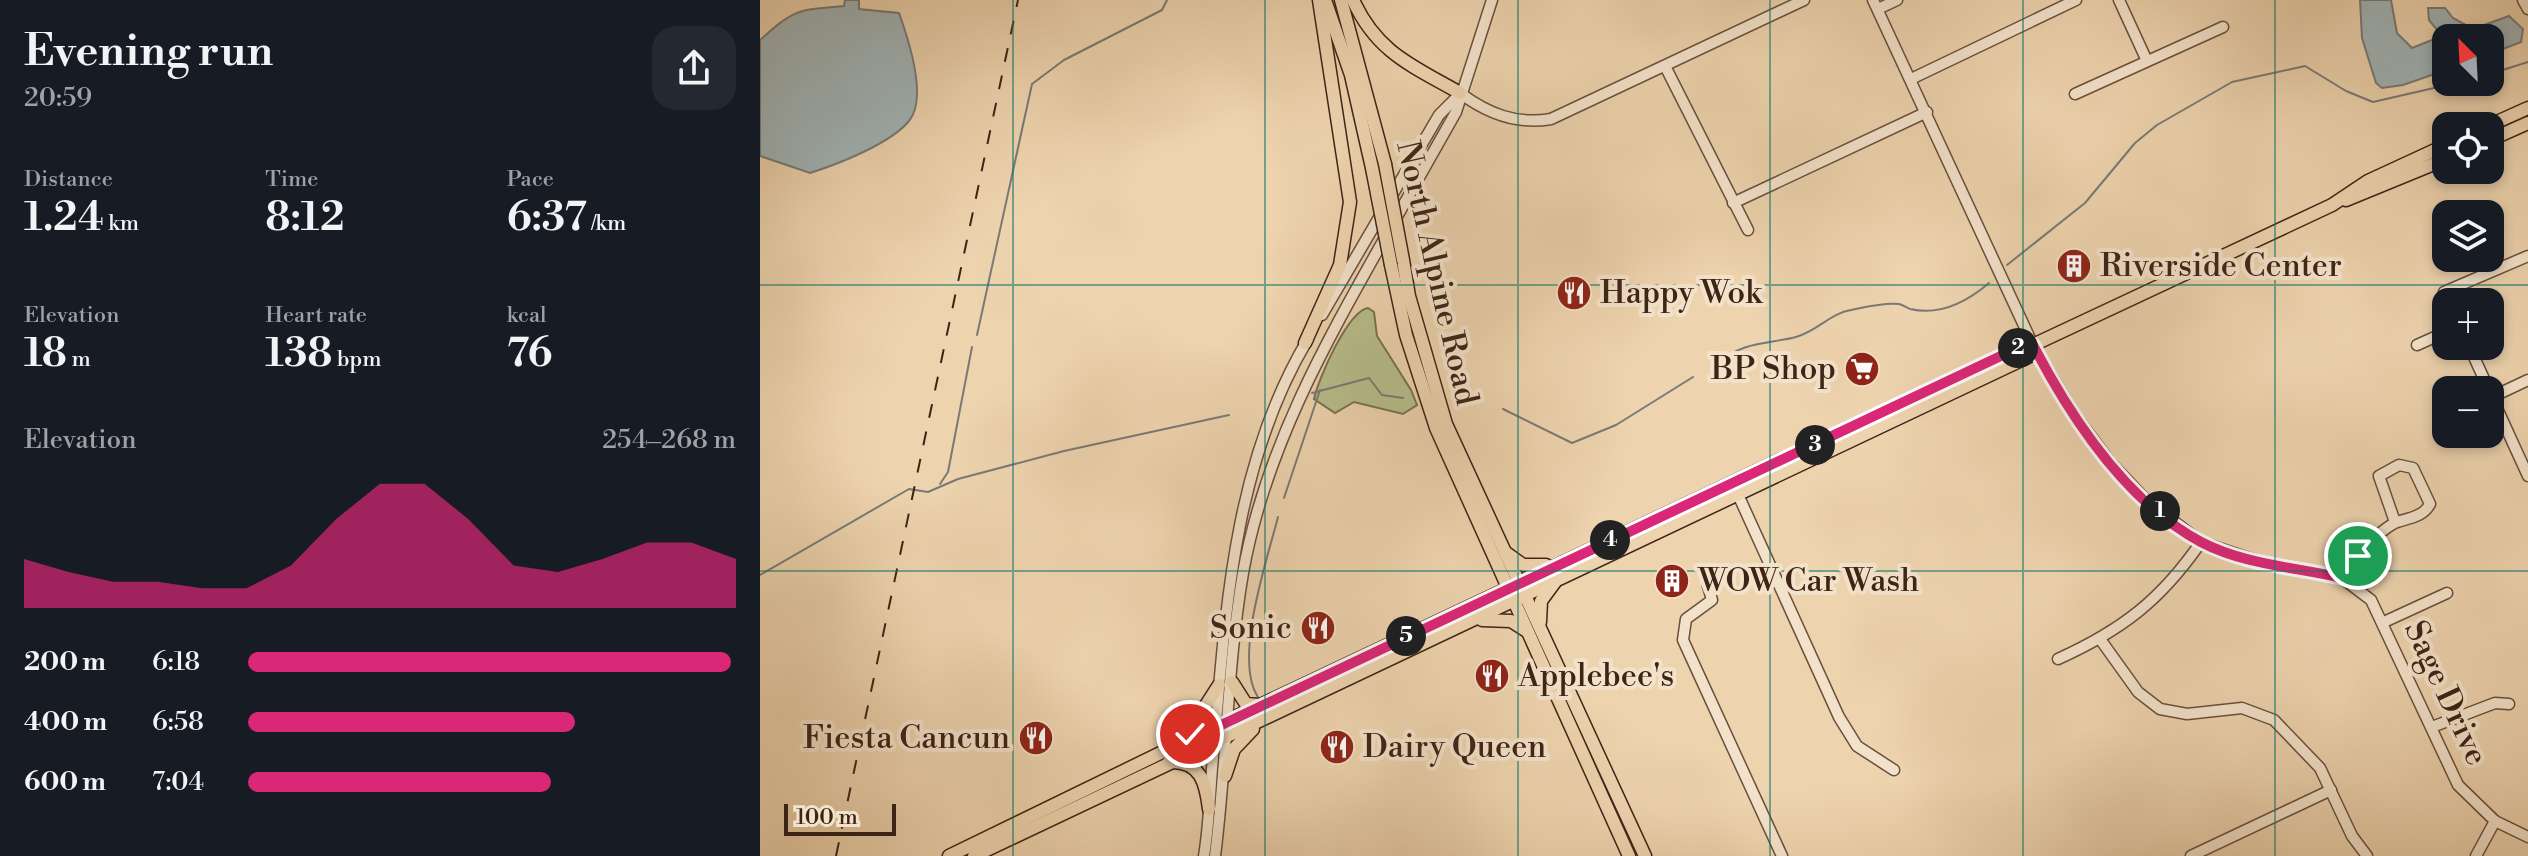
<!DOCTYPE html>
<html lang="en">
<head>
<meta charset="utf-8">
<style>
	:root { --surface:#171b24; --page:#242831; --text:#f1f3f6; --muted:#9ea1a6; --accent:#db2777 }
	body { margin:0; font-family:"Libre Bodoni",serif; background:var(--page); color:var(--text); height:100vh; display:flex; flex-direction:column; font-size:30px; white-space:nowrap }
	* { box-sizing:border-box; margin:0 }
	p { font-size:26px; color:var(--muted) }
	.icon { flex:none; width:44px; height:44px; fill:none; stroke:currentColor; stroke-width:2; stroke-linecap:round; stroke-linejoin:round }
	.map { position:relative; flex:1; overflow:hidden }
	.details { display:flex; flex-direction:column; background:var(--surface); width:760px }
	.details>* { flex:none }
	.needle { width:52px; rotate:336deg }
	.fabs { position:absolute; left:1672px; top:24px; display:grid; gap:16px }
	.fabs a { display:grid; place-items:center; width:72px; height:72px; border-radius:16px; background:var(--surface); box-shadow:0 4px 12px #0003; font-size:40px }
	.scale { position:absolute; left:24px; bottom:20px; width:112px; box-sizing:border-box; padding-left:8px; border:4px solid #3e2317; border-top:0; font-size:22px; line-height:28px; white-space:nowrap; color:#3e2317; -webkit-text-stroke:6px #f3e2ca; paint-order:stroke }
	.pin { position:absolute; display:grid; place-items:center; width:68px; height:68px; color:#fff; margin:-34px; border:4px solid #fff; border-radius:50%; box-shadow:0 2px 8px #0007 }
	.km { position:absolute; width:40px; height:40px; margin:-20px; border-radius:50%; background:#222; color:#fff; font-size:22px; line-height:40px; text-align:center }
	.round { display:grid; place-items:center; flex:none; width:84px; height:84px; border-radius:24px; background:var(--page) }
	.head { display:flex; align-items:center; justify-content:space-between; height:136px; padding:0 24px }
	h1 { font-size:44px; font-weight:600; line-height:60px }
	.figures { display:grid; grid-template-columns:repeat(3,1fr); gap:12px; height:136px; padding:8px 24px }
	.figures div { display:grid; align-content:center }
	.figures b { font-size:40px; font-weight:600 }
	.figures small { font-size:22px; font-weight:400 }
	.figures p { font-size:22px }
	.chart { height:224px; padding:16px 24px }
	.chart p { display:flex; justify-content:space-between }
	.chart svg { width:100%; height:144px; margin-top:8px; fill:var(--accent); opacity:.7 }
	ul { padding:0 24px; list-style:none; font-size:26px }
	li { display:grid; grid-template-columns:128px 96px 1fr; align-items:center; height:60px }
	li i { height:20px; border-radius:10px; background:var(--accent) }
	main { display:flex; flex:1; min-height:0 }
	.map>svg:first-child { display:block }
</style>
</head>
<body>
<main>
<section class="details">
<div class="head"><div><h1>Evening run</h1><p>20:59</p></div><a class="round"><svg class="icon" aria-label="share" viewBox="0 0 24 24"><path d="M12 15V3M7 8l5-5 5 5M5 13v7h14v-7"/></svg></a></div>
<div class="figures">
<div><p>Distance</p><b>1.24<small> km</small></b></div>
<div><p>Time</p><b>8:12</b></div>
<div><p>Pace</p><b>6:37<small> /km</small></b></div>
</div>
<div class="figures">
<div><p>Elevation</p><b>18<small> m</small></b></div>
<div><p>Heart rate</p><b>138<small> bpm</small></b></div>
<div><p>kcal</p><b>76</b></div>
</div>
<div class="chart"><p><span>Elevation</span>254–268 m</p>
<svg viewBox="0 0 160 44" preserveAspectRatio="none"><path d="M0 44V29L10 33L20 36L30 36L40 38L50 38L60 31L70 17L80 6L90 6L100 17L110 31L120 33L130 29L140 24L150 24L160 29V44z"/></svg>
</div>
<ul>
<li><b>200 m</b>6:18<i style="width:99%"></i></li>
<li><b>400 m</b>6:58<i style="width:67%"></i></li>
<li><b>600 m</b>7:04<i style="width:62%"></i></li>
</ul>
</section>
<div class="map">
<svg width="1768" height="856" viewBox="0 0 1768 856">
	<rect width="100%" height="100%" fill="#edd3ae"/>
	<filter id="stains"><feTurbulence type="fractalNoise" baseFrequency=".0025" numOctaves="4"/><feColorMatrix values="0 0 0 0 .2 0 0 0 0 .09 0 0 0 0 .02 0 0 0 .5 -.17"/></filter>
	<radialGradient id="worn" r=".72"><stop offset=".6" stop-color="#630" stop-opacity="0"/><stop offset="1" stop-color="#630" stop-opacity=".3"/></radialGradient>
	<path fill="#b7bd8b" stroke="#7a7051" stroke-width="2" d="M608,308l6,4 3,24 34,54 6,15 -14,9 -49,-12 -19,11 -21,-14c4,-20 34,-88 54,-91z"/>
	<g fill="#a0b4b7" stroke="#797a77" stroke-width="2">
		<path d="M85,0h14v9l40,4c9,25 29,85 10,108 -19,23 -71,43 -99,52l-50,-17v-116c35,-31 36,-30 84,-34z"/>
		<polygon points="1600,0 1631,0 1637,33 1652,48 1677,38 1678,31 1669,20 1668,8 1685,8 1693,18 1713,29 1749,16 1763,29 1761,42 1730,54 1730,38 1686,38 1686,70 1643,85 1622,88 1616,83 1602,38"/>
	</g>
	<g fill="none" stroke-linecap="round" stroke-linejoin="round">
		<g stroke="#797a77" stroke-width="2">
			<polyline points="1730,74 1768,62"/>
			<polyline points="1247,265 1325,203 1375,143 1397,125 1472,82 1545,66 1586,91 1613,102 1700,82"/>
			<polyline points="217,335 272,84 304,60 402,10 407,0"/>
			<path d="M963,363c12,-21 52,-20 73,-26 20,-5 35,-24 55,-27 15,-3 33,-8 48,-6 4,1 8,4 11,5 30,7 58,-8 79,-26"/>
			<polyline points="552,393 609,378 622,395 643,398"/>
			<polyline points="743,409 812,443 856,425 933,377"/>
			<polyline points="180,484 188,472 212,347"/>
			<polyline points="524,498 560,390"/>
			<polyline points="0,575 149,489 168,492 198,479 304,451 469,415"/>
			<path d="M498,697c-25,-38 9,-137 20,-180"/>
		</g>
		<g stroke="#6a4f3d" stroke-width="13">
			<g id="minor">
				<polyline points="1113,0 1273,345 1315,415 1350,462 1387,501 1441,542 1512,566 1582,578 1611,600 1698,785 1735,821 1768,837"/>
				<polyline points="1359,0 1387,61"/>
				<polyline points="1763,0 1768,9"/>
				<polyline points="1118,9 1137,0"/>
				<polyline points="905,66 988,230"/>
				<polyline points="1151,79 1316,0"/>
				<path d="M700,93c28,21 57,32 91,26l253,-119"/>
				<polyline points="1315,94 1463,27"/>
				<polyline points="973,203 1167,112"/>
				<polyline points="635,220 696,112 732,0"/>
				<polyline points="1689,302 1684,292 1768,256"/>
				<polyline points="562,315 679,115 699,95"/>
				<polyline points="1657,345 1686,332"/>
				<polyline points="1709,346 1729,390"/>
				<polyline points="1730,393 1768,476"/>
				<polyline points="1732,397 1768,380"/>
				<polyline points="975,488 1079,717 1097,746 1134,770"/>
				<path d="M1582,578c7,-15 38,-49 55,-56 12,-4 26,-5 33,-18l-17,-36 -14,-3 -20,11 16,46"/>
				<polyline points="948,586 952,600 926,619 923,640 1022,856"/>
				<polyline points="1624,622 1687,593"/>
				<polyline points="1340,639 1378,692 1400,709 1427,714 1482,708 1514,720 1560,768 1592,836 1607,856"/>
				<path d="M1298,659c64,-29 103,-59 143,-117"/>
				<polyline points="1672,727 1735,703 1749,704"/>
				<path d="M444,856c6,-36 6,-73 10,-110 12,-139 20,-283 94,-407"/>
				<path d="M455,856c12,-94 12,-190 28,-283 22,-124 83,-231 144,-339"/>
				<polyline points="1431,856 1571,790"/>
				<polyline points="1716,856 1735,821"/>
			</g>
		</g>
		<g stroke="#3e2317" stroke-width="15">
			<g id="major">
				<polyline points="565,0 591,75 612,168"/>
				<polyline points="581,0 625,164"/>
				<path d="M593,0c24,53 60,66 107,93"/>
				<polyline points="1728,126 1768,108"/>
				<polyline points="1730,140 1768,123"/>
				<polyline points="1586,200 1686,159"/>
				<polyline points="643,260 649,296 686,424 885,856"/>
				<polyline points="631,265 646,335 676,428 869,856"/>
				<polyline points="545,343 580,265 590,202 559,0"/>
				<polyline points="745,552 763,565 786,565"/>
				<polyline points="722,620 751,621 765,630"/>
				<polyline points="780,622 781,601 795,582"/>
				<polyline points="472,682 486,704 500,705"/>
				<polyline points="424,739 459,685"/>
				<path d="M409,762c32,-2 37,22 40,47"/>
				<polyline points="465,776 474,749 493,729"/>
				<polyline points="189,856 456,726 1264,345 1273,345 1572,205 1608,181 1686,145"/>
				<polyline points="214,856 1270,356 1273,345"/>
			</g>
		</g>
		<use href="#minor" stroke="#f3e2ca" stroke-width="10"/>
		<use href="#major" stroke="#edd3ae" stroke-width="12"/>
		<polyline stroke="#3e2317" stroke-width="2" stroke-dasharray="14 14" stroke-linecap="butt" points="76,856 258,0"/>
		<g stroke="#3e2317" stroke-width="15" stroke-linecap="butt">
			<g id="major-bridge">
				<polyline points="625,164 643,260"/>
				<polyline points="612,168 631,265"/>
			</g>
		</g>
		<use href="#major-bridge" stroke="#edd3ae" stroke-width="12"/>
	</g>
	<g fill="none" stroke-linecap="round" stroke-linejoin="round">
		<g stroke="#fff" stroke-width="16">
			<path id="route" d="M430,734l-13,12 847,-401h9c38,73 93,157 168,197 44,23 94,25 141,36l16,-22"/>
		</g>
		<use href="#route" stroke="#db2777" stroke-width="10"/>
	</g>
	<path fill="none" stroke="#0f766e" stroke-width="2" stroke-opacity="0.55" d="M253,0v856M505,0v856M758,0v856M1010,0v856M1263,0v856M1515,0v856M0,285h1768M0,571h1768"/>
	<defs>
		<g id="building-disc" transform="scale(1.8)"><circle r="9.5" fill="#8f2418" stroke="#f3e2ca"/><path d="M-4-6H4V6H1V3H-1V6H-4ZM-2.5-4.3h1.7v1.8h-1.7ZM.8-4.3h1.7v1.8H.8ZM-2.5-1h1.7V.8h-1.7ZM.8-1h1.7V.8H.8Z" fill="#fff"/></g>
		<g id="restaurant-disc" transform="scale(1.8)"><circle r="9.5" fill="#8f2418" stroke="#f3e2ca"/><path d="M-5-6h1v4h1v-4h1v4h1v-4h1v5L-1.5 .5V6h-2V.5L-5-1ZM5-6V6H3V1.5H1.5Q1.5-4 5-6Z" fill="#fff"/></g>
		<g id="supermarket-disc" transform="scale(1.8)"><circle r="9.5" fill="#8f2418" stroke="#f3e2ca"/><path d="M-6-5.5h2.5l.6 2H6L4.5 2H-2.5L-4.4-4H-6ZM-1.5 3.2a1.3 1.3 0 1 0 .1 0ZM3 3.2a1.3 1.3 0 1 0 .1 0Z" fill="#fff"/></g>
	</defs>
	<g fill-rule="evenodd">
		<use href="#building-disc" x="1314" y="266"/>
		<use href="#restaurant-disc" x="814" y="293"/>
		<use href="#supermarket-disc" x="1102" y="369"/>
		<use href="#building-disc" x="912" y="581"/>
		<use href="#restaurant-disc" x="558" y="628"/>
		<use href="#restaurant-disc" x="732" y="676"/>
		<use href="#restaurant-disc" x="276" y="738"/>
		<use href="#restaurant-disc" x="577" y="747"/>
	</g>
	<g text-anchor="middle" dominant-baseline="central" stroke-width="8" stroke-linejoin="round" paint-order="stroke">
		<g font-size="32" fill="#3e2317" stroke="#f3e2ca" text-anchor="start">
			<text x="1340" y="266">Riverside Center</text>
			<text x="840" y="293">Happy Wok</text>
			<text x="1076" y="369" text-anchor="end">BP Shop</text>
			<text x="938" y="581">WOW Car Wash</text>
			<text x="532" y="628" text-anchor="end">Sonic</text>
			<text x="758" y="676">Applebee's</text>
			<text x="250" y="738" text-anchor="end">Fiesta Cancun</text>
			<text x="603" y="747">Dairy Queen</text>
		</g>
		<g font-size="32" fill="#3e2317" stroke="#f3e2ca">
			<text transform="translate(677 273) rotate(77)">North Alpine Road</text>
			<text transform="translate(1686 693) rotate(65)">Sage Drive</text>
		</g>
	</g>
	<rect width="100%" height="100%" filter="url(#stains)"/>
	<rect width="100%" height="100%" fill="url(#worn)"/>
</svg>
<div class="fabs">
<a><svg class="needle" viewBox="-14 -14 28 28"><path d="M0-13l5 13h-10z" fill="#e53935"/><path d="M0 13l5-13h-10z" fill="#9ea1a6"/></svg></a>
<a><svg class="icon" aria-label="locate" viewBox="0 0 24 24"><circle cx="12" cy="12" r="6"/><path d="M12 2v4M12 18v4M2 12h4M18 12h4"/></svg></a>
<a><svg class="icon" aria-label="layers" viewBox="0 0 24 24"><path d="M12 4l9 5-9 5-9-5zM3 14l9 5 9-5"/></svg></a>
<a>+</a>
<a>−</a>
</div>
<div class="scale">100 m</div>
<div class="pin" style="left:1598px;top:556px;background:#1e9e55"><svg class="icon" aria-label="arrive" viewBox="0 0 24 24"><path d="M6 21V4h12l-3 4 3 4H6"/></svg></div>
<div class="pin" style="left:430px;top:734px;background:#d93025"><svg class="icon" aria-label="check" viewBox="0 0 24 24"><path d="M5 12l5 5 9-10"/></svg></div>
<b class="km" style="left:1400px;top:511px">1</b>
<b class="km" style="left:1258px;top:348px">2</b>
<b class="km" style="left:1055px;top:445px">3</b>
<b class="km" style="left:850px;top:540px">4</b>
<b class="km" style="left:646px;top:636px">5</b>
</div>
</main>
</body>
</html>
